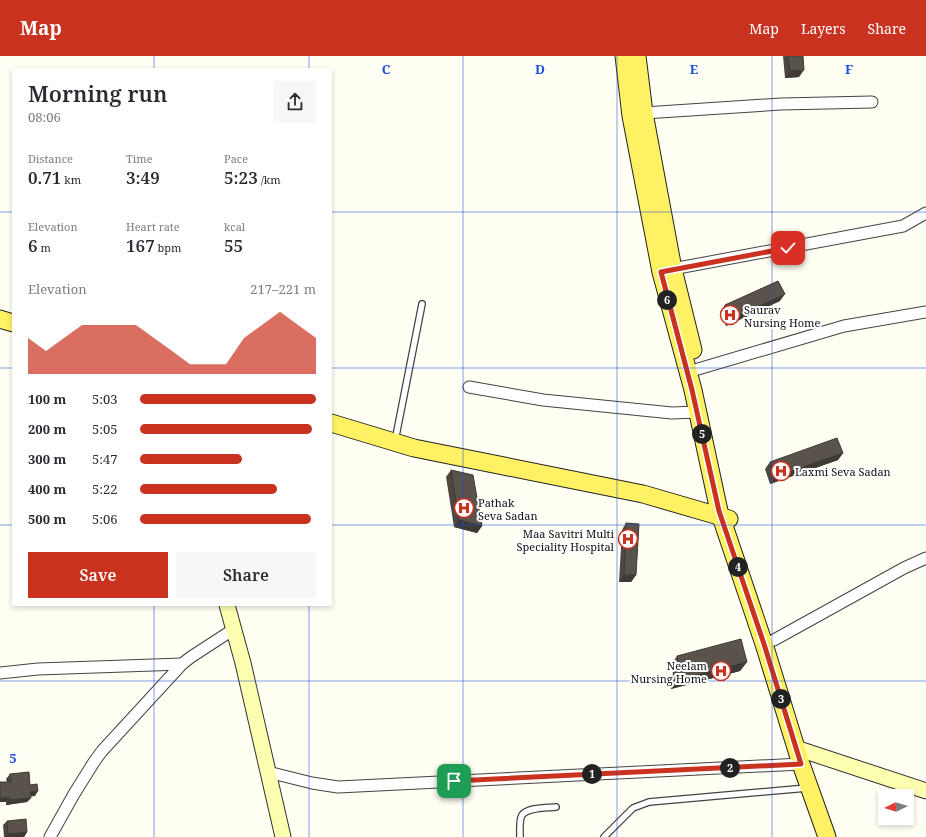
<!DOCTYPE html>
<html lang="en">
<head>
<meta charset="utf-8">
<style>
	:root { --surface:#fff; --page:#f7f7f7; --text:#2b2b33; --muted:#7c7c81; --accent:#c9321f }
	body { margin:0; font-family:"Noto Serif",serif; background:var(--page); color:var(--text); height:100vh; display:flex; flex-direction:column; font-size:15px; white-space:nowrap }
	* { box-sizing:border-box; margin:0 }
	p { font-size:13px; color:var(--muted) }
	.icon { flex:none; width:22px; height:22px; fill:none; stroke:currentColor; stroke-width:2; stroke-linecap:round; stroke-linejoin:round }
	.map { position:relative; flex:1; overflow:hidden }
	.side { position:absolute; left:12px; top:12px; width:320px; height:538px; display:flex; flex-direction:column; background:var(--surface); border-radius:0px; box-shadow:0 2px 6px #0003 }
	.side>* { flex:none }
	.needle { width:26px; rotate:265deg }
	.buttons { position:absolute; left:878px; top:733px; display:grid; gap:8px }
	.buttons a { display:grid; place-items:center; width:36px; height:36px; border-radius:0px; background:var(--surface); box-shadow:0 2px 6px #0003; font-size:20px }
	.pin { position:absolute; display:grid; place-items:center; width:34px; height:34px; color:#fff; margin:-17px; border-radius:8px; box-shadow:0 2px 6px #0006 }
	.km { position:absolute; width:20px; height:20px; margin:-10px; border-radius:50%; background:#222; color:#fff; font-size:11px; line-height:20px; text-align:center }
	.round { display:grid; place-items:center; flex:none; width:42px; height:42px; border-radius:0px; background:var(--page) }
	.summary { display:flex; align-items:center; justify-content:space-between; height:68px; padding:0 16px }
	h1 { font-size:22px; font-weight:600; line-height:30px }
	.figures { display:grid; grid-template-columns:repeat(3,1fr); gap:6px; height:68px; padding:4px 16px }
	.figures div { display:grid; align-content:center }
	.figures b { font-size:17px; font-weight:600 }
	.figures small { font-size:11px; font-weight:400 }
	.figures p { font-size:11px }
	.chart { height:112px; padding:8px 16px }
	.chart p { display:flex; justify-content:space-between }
	.chart svg { width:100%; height:72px; margin-top:4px; fill:var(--accent); opacity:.7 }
	.action { display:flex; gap:8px; margin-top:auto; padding:8px 16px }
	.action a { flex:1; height:46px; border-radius:0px; background:var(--accent); color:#fff; font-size:16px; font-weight:600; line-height:46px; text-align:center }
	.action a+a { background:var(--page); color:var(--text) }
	ul { padding:0 16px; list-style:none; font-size:13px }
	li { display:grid; grid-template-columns:64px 48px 1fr; align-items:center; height:30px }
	li i { height:10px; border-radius:5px; background:var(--accent) }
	header { display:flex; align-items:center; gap:24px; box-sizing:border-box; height:56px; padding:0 20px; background:var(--accent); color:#fff }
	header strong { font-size:19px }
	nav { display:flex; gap:22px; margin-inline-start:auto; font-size:14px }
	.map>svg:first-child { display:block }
</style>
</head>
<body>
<header>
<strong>Map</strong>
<nav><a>Map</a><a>Layers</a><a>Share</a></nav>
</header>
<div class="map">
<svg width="926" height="781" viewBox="0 0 926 781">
	<rect width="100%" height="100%" fill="#fffff4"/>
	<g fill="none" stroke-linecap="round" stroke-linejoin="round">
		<g stroke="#434343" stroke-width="8">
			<g id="lane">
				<polyline points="395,385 422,248"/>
				<path d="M520,781c0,-6 -1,-17 2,-22 6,-8 25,-7 34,-8"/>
				<polyline points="604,781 633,752 649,746 807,732"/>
			</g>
		</g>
		<g stroke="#434343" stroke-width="13">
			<g id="street">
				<polyline points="644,57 781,48 872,46"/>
				<polyline points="667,214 903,170 926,157"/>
				<polyline points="698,313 844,270 926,256"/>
				<polyline points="469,331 543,344 672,357 697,356"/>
				<polyline points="774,584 904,512 926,502"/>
				<polyline points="0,617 38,613 182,608"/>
				<polyline points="268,716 312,727 338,731 801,708"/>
				<polyline points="50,781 74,738 94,706 102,695 182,608 191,601 234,573"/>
			</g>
		</g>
		<g stroke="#323232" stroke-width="17">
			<g id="secondary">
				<polyline points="227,549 243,607 283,781"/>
				<polyline points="796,692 926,735"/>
			</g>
		</g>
		<g stroke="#212121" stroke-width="19">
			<g id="primary">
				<polyline points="624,0 631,60 661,216 693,334 719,455 764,588 801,708 827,781"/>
				<polyline points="637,0 644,57 673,213 693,294"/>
				<polyline points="0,263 13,267"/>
				<polyline points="331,367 414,392 643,438 729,463"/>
			</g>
		</g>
		<use href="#lane" stroke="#fff" stroke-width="5.5"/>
		<use href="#street" stroke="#fff" stroke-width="11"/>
		<use href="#secondary" stroke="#fbffaf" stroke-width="15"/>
		<use href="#primary" stroke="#fff164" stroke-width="17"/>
	</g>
	<g fill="#4d4741">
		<polygon points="783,0 803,0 799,21 785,22"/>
		<polygon points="780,245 726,270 720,256 725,249"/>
		<polygon points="843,397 838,404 770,428 765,413 770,406"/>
		<polygon points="451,414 482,470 477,477 454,471 446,421"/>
		<polygon points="626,467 636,519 631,526 619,526 622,474"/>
		<polygon points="677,600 747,606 740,615 671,633 669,624 673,618 671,609"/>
		<polygon points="10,718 30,729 35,740 30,740 31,742 27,746 6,749 6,746 0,746 0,726 7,726 6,723"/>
		<polygon points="7,765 27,776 24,781 4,781 3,769"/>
	</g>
	<g fill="#3f3a35">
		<polygon points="804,14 799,21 785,22 790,15"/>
		<polygon points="785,238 780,245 726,270 731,263"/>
		<polygon points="843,397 838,404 770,428 775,421"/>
		<polygon points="459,464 482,470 477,477 454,471"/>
		<polygon points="624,519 636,519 631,526 619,526"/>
		<polygon points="747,606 740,615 671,633 677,624"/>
		<polygon points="38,735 35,740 27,741 30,736"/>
		<polygon points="0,742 9,742 6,746 0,746"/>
		<polygon points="31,742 27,746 6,749 9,744"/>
		<polygon points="27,776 24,781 5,781 8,778"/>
	</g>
	<g fill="#5a534c" stroke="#3f3a35">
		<polygon points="788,0 803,0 804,14 790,15"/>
		<polygon points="778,225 785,238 731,263 725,249"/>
		<polygon points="837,382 843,397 775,421 770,406"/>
		<polygon points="451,414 473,419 482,470 459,464"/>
		<polygon points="626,467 639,468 636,519 624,519"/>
		<polygon points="741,583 747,606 677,624 675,615 681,613 677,600"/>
		<polygon points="29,716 30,729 37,728 38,735 30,736 31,742 9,744 9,742 0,742 0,726 11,726 10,718"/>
		<polygon points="26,763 27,776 8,778 7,765"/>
	</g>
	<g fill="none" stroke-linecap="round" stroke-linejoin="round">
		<g stroke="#fff" stroke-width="8">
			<polyline id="route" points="454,725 801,708 764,588 719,455 692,334 661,216 788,192"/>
		</g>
		<use href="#route" stroke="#c9321f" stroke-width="5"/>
	</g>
	<path fill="none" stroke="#1d4ed8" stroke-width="1" stroke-opacity="0.55" d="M154,0v13M309,0v13M463,0v781M617,0v781M772,0v781M0,156h13M331,156h595M0,312h13M331,312h595M0,469h13M331,469h595M154,549v232M309,549v232M0,625h926"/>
	<defs>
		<g id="hospital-ring" transform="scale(1)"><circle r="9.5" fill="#fff" stroke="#c9321f" stroke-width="1.5"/><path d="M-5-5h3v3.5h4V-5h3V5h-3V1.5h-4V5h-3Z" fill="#c9321f"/></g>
	</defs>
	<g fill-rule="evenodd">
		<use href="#hospital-ring" x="730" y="259"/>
		<use href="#hospital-ring" x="781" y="415"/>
		<use href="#hospital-ring" x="464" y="452"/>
		<use href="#hospital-ring" x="628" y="483"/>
		<use href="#hospital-ring" x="721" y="615"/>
	</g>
	<g text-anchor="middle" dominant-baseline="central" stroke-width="4" stroke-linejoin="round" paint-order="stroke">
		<g font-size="11" fill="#101010" stroke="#fff" text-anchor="start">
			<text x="744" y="253">Saurav<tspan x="744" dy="13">Nursing Home</tspan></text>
			<text x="795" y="415">Laxmi Seva Sadan</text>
			<text x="478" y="446">Pathak<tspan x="478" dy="13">Seva Sadan</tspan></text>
			<text x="614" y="477" text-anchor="end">Maa Savitri Multi<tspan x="614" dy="13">Speciality Hospital</tspan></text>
			<text x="707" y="609" text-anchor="end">Neelam<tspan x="707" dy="13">Nursing Home</tspan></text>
		</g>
	</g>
	<g font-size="13" text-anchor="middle" font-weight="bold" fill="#1d4ed8" stroke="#fff" stroke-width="4" stroke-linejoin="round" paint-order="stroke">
		<text x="386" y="18">C</text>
		<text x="540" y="18">D</text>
		<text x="694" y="18">E</text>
		<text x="849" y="18">F</text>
		<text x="13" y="707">5</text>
	</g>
</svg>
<div class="buttons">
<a><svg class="needle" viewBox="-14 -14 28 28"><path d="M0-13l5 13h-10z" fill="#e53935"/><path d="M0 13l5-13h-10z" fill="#7c7c81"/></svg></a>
</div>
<div class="pin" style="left:454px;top:725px;background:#1e9e55"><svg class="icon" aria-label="arrive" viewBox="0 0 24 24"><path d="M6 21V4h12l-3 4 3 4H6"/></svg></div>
<div class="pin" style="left:788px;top:192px;background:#d93025"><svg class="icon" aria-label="check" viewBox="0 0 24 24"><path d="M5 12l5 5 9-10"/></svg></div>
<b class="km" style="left:592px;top:718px">1</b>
<b class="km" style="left:730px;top:712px">2</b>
<b class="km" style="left:781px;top:643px">3</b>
<b class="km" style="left:738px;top:511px">4</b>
<b class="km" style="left:702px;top:378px">5</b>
<b class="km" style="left:667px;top:244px">6</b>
<section class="side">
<div class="summary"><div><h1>Morning run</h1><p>08:06</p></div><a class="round"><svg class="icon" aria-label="share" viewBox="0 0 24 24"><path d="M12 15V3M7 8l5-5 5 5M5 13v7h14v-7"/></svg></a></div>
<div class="figures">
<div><p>Distance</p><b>0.71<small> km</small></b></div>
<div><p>Time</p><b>3:49</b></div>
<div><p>Pace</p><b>5:23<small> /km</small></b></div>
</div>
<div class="figures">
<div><p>Elevation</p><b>6<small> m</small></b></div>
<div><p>Heart rate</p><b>167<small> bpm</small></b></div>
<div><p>kcal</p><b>55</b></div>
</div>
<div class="chart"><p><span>Elevation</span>217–221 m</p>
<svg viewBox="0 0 160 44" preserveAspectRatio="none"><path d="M0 44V22L10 30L20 22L30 14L40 14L50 14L60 14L70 22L80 30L90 38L100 38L110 38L120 22L130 14L140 6L150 14L160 22V44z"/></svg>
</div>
<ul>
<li><b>100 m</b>5:03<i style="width:100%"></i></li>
<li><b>200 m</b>5:05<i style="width:98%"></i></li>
<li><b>300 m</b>5:47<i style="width:58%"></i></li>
<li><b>400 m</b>5:22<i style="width:78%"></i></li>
<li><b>500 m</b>5:06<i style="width:97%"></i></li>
</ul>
<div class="action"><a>Save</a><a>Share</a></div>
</section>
</div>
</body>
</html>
